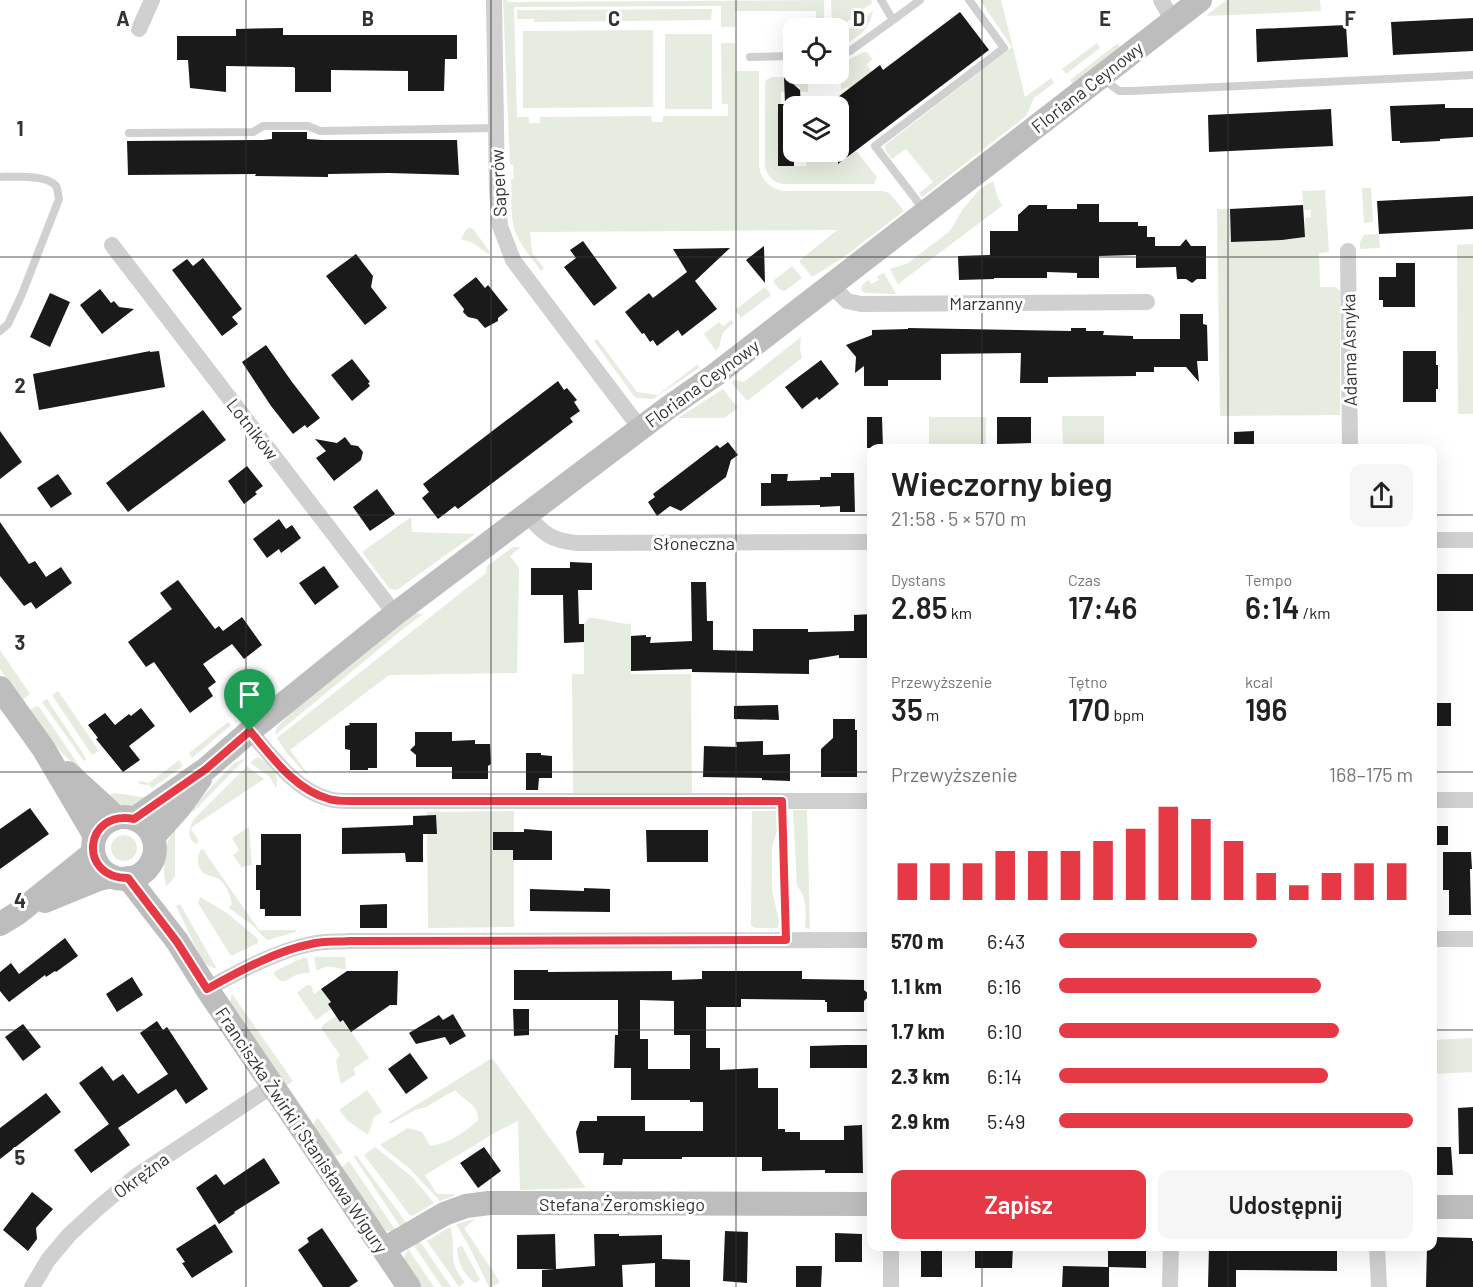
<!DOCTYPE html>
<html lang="pl">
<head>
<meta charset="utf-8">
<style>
	:root { --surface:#fff; --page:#f6f6f6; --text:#222; --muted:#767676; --accent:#e63946 }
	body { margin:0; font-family:Barlow,sans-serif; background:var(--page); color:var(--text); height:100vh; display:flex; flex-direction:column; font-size:22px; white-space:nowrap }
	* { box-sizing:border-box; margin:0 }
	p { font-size:20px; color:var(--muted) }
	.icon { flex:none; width:33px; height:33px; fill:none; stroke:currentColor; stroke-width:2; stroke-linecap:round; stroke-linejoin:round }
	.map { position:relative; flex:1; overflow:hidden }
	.sheet { position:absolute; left:867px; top:444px; width:570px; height:807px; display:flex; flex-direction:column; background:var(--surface); border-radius:12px; box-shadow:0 6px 24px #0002 }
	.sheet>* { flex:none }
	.buttons { position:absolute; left:783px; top:18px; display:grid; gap:12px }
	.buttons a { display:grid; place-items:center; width:66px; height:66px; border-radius:12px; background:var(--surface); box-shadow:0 6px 24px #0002; font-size:30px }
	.pin { position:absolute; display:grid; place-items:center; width:51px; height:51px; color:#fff; margin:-62px -26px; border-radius:50% 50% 50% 0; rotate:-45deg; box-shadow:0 0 6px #0007 }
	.pin .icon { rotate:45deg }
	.round { display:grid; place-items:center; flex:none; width:63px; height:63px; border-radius:12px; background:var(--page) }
	.summary { display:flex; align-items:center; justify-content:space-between; height:102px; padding:0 24px }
	h1 { font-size:33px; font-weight:600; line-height:45px }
	.metrics { display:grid; grid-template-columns:repeat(3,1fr); gap:9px; height:102px; padding:6px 24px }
	.metrics div { display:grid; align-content:center }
	.metrics b { font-size:30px; font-weight:600 }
	.metrics small { font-size:16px; font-weight:400 }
	.metrics p { font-size:16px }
	.chart { height:168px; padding:12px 24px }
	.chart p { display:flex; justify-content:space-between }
	.chart svg { width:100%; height:108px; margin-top:6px; stroke:var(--accent); stroke-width:6 }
	.action { display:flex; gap:12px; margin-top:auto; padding:12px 24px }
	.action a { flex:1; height:69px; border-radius:12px; background:var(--accent); color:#fff; font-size:24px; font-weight:600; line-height:69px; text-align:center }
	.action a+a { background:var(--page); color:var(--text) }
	ul { padding:0 24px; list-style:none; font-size:20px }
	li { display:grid; grid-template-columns:96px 72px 1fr; align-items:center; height:45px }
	li i { height:15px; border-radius:8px; background:var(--accent) }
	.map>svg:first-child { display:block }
</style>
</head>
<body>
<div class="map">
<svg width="1473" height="1287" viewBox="0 0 1473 1287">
	<rect width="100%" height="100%" fill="#fff"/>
	<g fill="#e6ecdf">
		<path d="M503,0h4l1,2 316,-2v28h-8v-17h-81v16h-14v-21l-207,1 3,110h12v6h11v-6l111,-1 1,6h11v-6h65v-12h-6l-1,-61h14v28h24v94c1,14 10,22 23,26h101l6,2 15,18 -63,48 -29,18 -13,-16 38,-31 -307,2 2,21 12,15 -3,3c-9,-13 -21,-25 -26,-40 -5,-16 -3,-35 -4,-52h3l-1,-14 -3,-1z"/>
		<polygon points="831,0 871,0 872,3 838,28 832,28"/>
		<polygon points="980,0 1001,0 1025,97 1051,78 1054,83 1034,98 1026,116 922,197 919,193 933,182 906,149 892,159 886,151 885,145 1012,47"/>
		<polygon points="1226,0 1320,0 1321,11 1206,16"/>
		<polygon points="712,9 711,20 534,22 534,19 517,19 517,10"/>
		<path d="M873,11c-4,21 -16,25 -32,37h-2v-11z"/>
		<polygon points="653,30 653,107 523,108 523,31"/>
		<rect x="665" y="34" width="47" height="75"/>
		<polygon points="1097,43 1100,48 1066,74 1062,69"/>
		<polygon points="1118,43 1121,50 1073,84 1070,80"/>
		<polygon points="864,52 868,53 872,59 867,65 872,72 849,89 848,87 841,90 841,81 837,78 833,77 830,74 838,74 839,61 846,61"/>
		<path d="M772,77h35l1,1v14h-8v-5l-6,-2h-4l-5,7h-4v12h-3v62h28l1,-5 14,-9h9l9,12 16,-12h2l20,25 -3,7h-91c-10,-2 -15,-7 -18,-17v-84l1,-3z"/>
		<polygon points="993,181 998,198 1002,206 898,284 890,269 908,263 950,231 963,209 979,190"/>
		<polygon points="1362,188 1371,188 1373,222 1364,223"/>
		<polygon points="1325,190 1329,252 1319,253 1320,287 1335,287 1340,291 1340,415 1220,416 1217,209 1230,209 1232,242 1295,239 1296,237 1305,237 1305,218 1311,217 1311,210 1304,210 1302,191"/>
		<polygon points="470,227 473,229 490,252 488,254 473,243 461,239 466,230"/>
		<polygon points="1379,234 1380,248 1360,249 1360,242 1364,235"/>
		<polygon points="1473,244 1473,414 1458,414 1457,245"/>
		<polygon points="792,266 802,278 785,291 779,289 773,281"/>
		<path d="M884,273l12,21 -30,-1 -4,-2c-2,-6 2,-8 7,-11l2,4 8,-4 -2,-4z"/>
		<polygon points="765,287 771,295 741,318 735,310"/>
		<polygon points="731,320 734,323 723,332 719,347 716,351 704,334 719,322 723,326"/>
		<polygon points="801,337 800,350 802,358 747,401 732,383 734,380 744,382"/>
		<polygon points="597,339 637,392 658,395 698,364 699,368 653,399 637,398 634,396 594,341"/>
		<polygon points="723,389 738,408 724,418 678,418"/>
		<polygon points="1062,416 1104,416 1104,448 1063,448"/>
		<rect x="929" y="417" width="57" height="31"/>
		<polygon points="411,517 412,532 475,534 397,590 390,589 362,552"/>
		<polygon points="513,547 521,547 510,556 519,568 517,673 389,675 290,750 305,770 309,773 306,774 303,771 286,752 277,738 486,573 487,566"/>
		<polygon points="414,613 423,614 402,630 275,735 277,727 292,712"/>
		<path d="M589,618c15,0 27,6 42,6v50h60l1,120 -119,1 -1,-121h12v-50z"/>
		<polygon points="0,650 30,694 21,701 0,669"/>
		<polygon points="58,691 99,751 92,755 52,695"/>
		<polygon points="47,699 82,752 86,759 84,761 42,702"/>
		<polygon points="36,706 39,707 80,767 98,788 49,740 29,711"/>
		<polygon points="228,722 231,725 192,758 189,753"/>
		<path d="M257,757c12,5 24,17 19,31l-7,-12 -19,-13z"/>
		<polygon points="246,758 193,812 190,810 234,763"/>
		<polygon points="179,760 183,766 152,788 149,785 139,784 139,781 149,783"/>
		<path d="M247,766l17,13 -72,48 -1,2 8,12 -3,3c-10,-6 -7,-18 -1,-26z"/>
		<path d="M114,793l35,5c-4,2 -9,8 -13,9 -10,2 -20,-5 -28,-11z"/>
		<path d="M793,810h14l3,119 -5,-1c1,-14 3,-30 -8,-42z"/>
		<polygon points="514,811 514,927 428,928 427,812"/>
		<polygon points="752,811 776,811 777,831 772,847 772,890 779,921 778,928 756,928 751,926"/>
		<path d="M175,827v49l-5,7 -4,3c-4,-23 -3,-39 9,-59z"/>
		<polygon points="249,827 252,865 245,866 242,868 233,855 239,850 232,838"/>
		<circle cx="124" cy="848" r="13"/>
		<path d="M202,848l57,82h37l-1,2 -27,8c-8,-4 -12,-14 -20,-18l-19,-14 3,-4c-2,-8 -4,-16 -10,-22 -5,-6 -11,-5 -17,-8 -9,-6 -9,-18 -3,-26z"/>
		<polygon points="200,897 227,913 258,939 258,943 231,956 198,903"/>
		<polygon points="180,904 217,969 207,965 202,960 176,906"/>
		<path d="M307,957l3,16c-4,0 -7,0 -11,1 -12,3 -14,15 -25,0l1,-3 23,-11z"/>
		<path d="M314,957h31l1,12c-13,0 -17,-7 -29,2z"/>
		<polygon points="307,985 311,985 314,994 321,989 331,1002 328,1004 331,1009 316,1020 297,993"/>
		<polygon points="232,994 293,1081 286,1086 232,1006 230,1001"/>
		<polygon points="336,1016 340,1021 343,1020 369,1058 353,1069 356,1074 341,1084 336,1061 340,1055 321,1028 323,1025"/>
		<polygon points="1472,1038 1472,1072 1433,1074 1433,1040"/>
		<path d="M492,1058l94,130 -66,2 -2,-69 -20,10 -73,44 12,19h18l-1,2 -14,5 -32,-34 -28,-22 28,-17 14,4 8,14c18,-2 36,-14 48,-26 1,-16 -14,-19 -23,-30l-29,17 -11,3 -25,14 -1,-2z"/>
		<polygon points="367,1090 382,1112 374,1117 368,1135 348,1121 339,1110"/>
		<polygon points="318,1118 343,1153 336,1156 333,1155 313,1127 315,1120"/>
		<polygon points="375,1147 412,1177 434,1203 412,1216 409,1214 364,1155"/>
		<polygon points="356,1155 408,1225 402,1229 354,1157"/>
		<polygon points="349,1161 396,1231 392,1232 385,1230 343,1173 343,1166"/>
		<polygon points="475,1219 464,1228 500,1282 492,1287 489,1287 469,1246 456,1224"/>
		<path d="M450,1227c7,21 -4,35 15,55l-6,5 -32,-46z"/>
		<polygon points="419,1240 451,1287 442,1287 413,1244"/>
		<path d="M462,1246l18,34 -5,3c-12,-9 -17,-20 -18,-35z"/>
		<polygon points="408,1249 434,1287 421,1287 406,1264 404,1257"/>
	</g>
	<g fill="#1a1a1a" fill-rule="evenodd">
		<polygon points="960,12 989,50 838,164 838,97 880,65 883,70"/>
		<polygon points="1473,18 1473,51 1393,55 1391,22"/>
		<polygon points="1346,25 1348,57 1257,62 1256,29"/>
		<polygon points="283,28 283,35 457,35 457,59 445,59 444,91 408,91 408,71 331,70 331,92 295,92 295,68 293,67 226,66 226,92 190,88 188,60 177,60 177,36 236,36 236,29"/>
		<polygon points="784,76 800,90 801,106 794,106 794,166 778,166 778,104 785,104"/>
		<polygon points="1445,104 1445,108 1473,108 1473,137 1440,139 1440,141 1400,143 1400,141 1392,141 1390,106"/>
		<polygon points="1331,109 1333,146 1209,152 1208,115"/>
		<polygon points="272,132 307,132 307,139 322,140 457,140 459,175 388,173 328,174 328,177 255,176 256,174 128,175 127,141 263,140 272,139"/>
		<polygon points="1473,196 1473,229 1379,234 1377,201"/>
		<polygon points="1077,204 1099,204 1099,222 1138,222 1138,226 1147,226 1147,237 1155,237 1155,246 1180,246 1186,239 1191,246 1206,246 1206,279 1197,279 1192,283 1186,279 1177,279 1176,267 1136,268 1136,255 1099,256 1099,278 1077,278 1077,273 1047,272 1047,278 994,278 994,279 959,280 958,256 990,255 990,231 1018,231 1018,215 1029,205 1047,205 1047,209 1077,209"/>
		<polygon points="1303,205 1305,237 1282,240 1231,242 1230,209"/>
		<polygon points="583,241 617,288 594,306 564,267 576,258 570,250"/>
		<polygon points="764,246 765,283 746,260"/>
		<polygon points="730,248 695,281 717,309 682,336 678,330 657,346 653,340 650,342 644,333 642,334 625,312 649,293 653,298 687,272 673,249"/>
		<polygon points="356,254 373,276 371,287 387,308 365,325 326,276"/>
		<polygon points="203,258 242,309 232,317 238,324 222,336 172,270 187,259 193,266"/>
		<polygon points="1396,263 1415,263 1415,307 1383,307 1383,300 1379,300 1379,277 1396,277"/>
		<polygon points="476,277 485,288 488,285 508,310 498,318 498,321 485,328 477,319 468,317 463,312 464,309 453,295"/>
		<polygon points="100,289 111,303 114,301 119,307 134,309 102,334 80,305"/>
		<polygon points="50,293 70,302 50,347 30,337"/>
		<polygon points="1180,314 1203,314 1203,324 1207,325 1208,361 1197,361 1199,382 1186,367 1154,367 1154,372 1136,372 1136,376 1048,377 1048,383 1020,383 1021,353 941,354 941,380 888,380 888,386 864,386 864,366 855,373 856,357 846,345 872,335 872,330 908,329 908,328 1071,331 1071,328 1086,328 1086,331 1104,331 1103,335 1133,336 1133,339 1180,339"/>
		<polygon points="266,345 292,382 320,418 307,428 305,425 293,434 271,406 242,362"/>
		<polygon points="150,351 150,352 159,351 165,387 39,410 33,374"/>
		<polygon points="1403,351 1436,351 1436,365 1438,365 1438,389 1436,389 1436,402 1403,402"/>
		<polygon points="352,359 370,382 368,383 370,386 352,401 331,375"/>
		<polygon points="821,360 839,384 819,400 817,397 802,409 785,387"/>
		<polygon points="558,381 564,390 567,388 577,400 574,402 580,411 570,418 573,422 458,509 455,506 438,519 422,498 429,492 423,484"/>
		<polygon points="203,410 226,440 128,512 106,483"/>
		<polygon points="867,417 882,417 883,448 867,448"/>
		<polygon points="997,417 1031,417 1031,443 997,444"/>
		<polygon points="0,431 22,462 0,479"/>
		<polygon points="1254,431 1254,448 1234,448 1234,432"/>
		<polygon points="345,437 351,445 358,446 363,452 361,460 334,481 316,458 326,451 315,439 337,443"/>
		<polygon points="728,442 738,455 731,460 726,477 681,511 670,506 657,516 648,502 655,497 653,494 717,445 720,448"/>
		<polygon points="247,466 263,486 255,492 257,494 244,504 228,481"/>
		<polygon points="831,473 854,473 855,512 840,512 840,506 820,507 820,505 761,506 761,483 771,483 771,474 788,474 787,481 820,480 820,477 831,477"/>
		<polygon points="58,474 72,494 51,508 37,488"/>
		<polygon points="377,489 395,514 370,531 353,507"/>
		<polygon points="279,519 286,529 292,525 301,538 281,553 279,549 267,558 253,539"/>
		<polygon points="0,522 29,564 35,561 46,577 61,567 72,583 36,609 31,602 24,606 0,576"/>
		<polygon points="570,562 592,563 592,590 578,590 579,624 584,624 584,642 564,643 563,595 531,595 531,568 570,568"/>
		<polygon points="324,566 339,587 315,605 299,583"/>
		<polygon points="1436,574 1473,574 1473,611 1432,611 1432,578 1436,578"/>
		<polygon points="178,580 215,629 219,626 223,631 242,617 262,645 244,659 232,644 203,664 216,682 208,688 213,696 190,713 154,662 146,667 128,642 172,609 160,593"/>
		<polygon points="691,582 706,582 707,621 713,621 713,650 753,651 753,629 808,629 808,632 854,631 854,615 872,614 872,658 839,658 839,655 809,660 809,674 692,672 692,669 631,671 631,636 646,635 646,637 651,637 650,643 692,641"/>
		<polygon points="1433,703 1451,703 1451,726 1432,726"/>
		<polygon points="778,705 779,720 734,719 734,706"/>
		<polygon points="141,708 155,726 129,746 140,760 123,772 96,739 98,738 88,725 105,713 115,725 129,714 131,716"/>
		<polygon points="833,719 855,719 855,730 857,730 857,777 821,777 821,749 833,738"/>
		<polygon points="349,723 377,723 377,768 368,768 368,770 350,770 350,750 345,749 345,726 350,725"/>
		<polygon points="415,732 452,732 452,741 475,740 475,744 490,744 491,764 488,766 488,779 452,779 452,767 416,767 416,755 410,750 415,745"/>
		<polygon points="763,741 763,755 790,754 790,781 762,780 762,778 703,777 704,746 737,747 736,742"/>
		<polygon points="526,753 541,753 541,755 552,756 552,778 539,778 538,790 526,790"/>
		<polygon points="30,808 49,834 0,869 0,829"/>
		<polygon points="436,815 437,834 423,834 423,862 406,862 405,853 342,854 342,828 413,825 413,816"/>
		<rect x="1432" y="826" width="16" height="19"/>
		<polygon points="524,829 552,831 552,860 513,860 513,850 493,850 493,832 524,832"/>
		<polygon points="646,830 708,830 708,862 647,862"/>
		<polygon points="261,834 301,834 301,916 265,916 265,909 260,909 260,890 256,890 256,865 261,865"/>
		<polygon points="1443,852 1471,852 1472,869 1470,869 1471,915 1449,915 1449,890 1443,890"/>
		<polygon points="584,888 610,889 610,912 530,911 530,889 584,891"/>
		<polygon points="387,904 387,928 360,928 360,905"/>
		<polygon points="65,938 78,956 56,972 55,971 46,977 45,975 9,1002 0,991 0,972 11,963 19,974"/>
		<path d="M514,970h34v2l124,-1v9l30,-1v-8h100v8l62,1v10l6,5 -6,6v11h-37v-10h-2v-2l-84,-1v8h-35v41h14v22l38,-2v20h20v41h7v3h15v8h44v-14l18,-1 1,48h-38v-3l-63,1v-14h-80v2h-59l-1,6h-19l1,-12h-25l-3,-21 4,-11h17v-5h48v15h58v-29h-13v-2h-59v-32h-17l1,-33h3v-35h-104zM640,1000l34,1v34h16v34h-42v-30h-8z"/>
		<polygon points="347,971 398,971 397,1005 390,1005 351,1032 343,1020 340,1022 328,1004 331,1002 321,989"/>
		<polygon points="132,977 143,995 117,1012 106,994"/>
		<polygon points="513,1009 529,1009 529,1035 514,1036"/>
		<polygon points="453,1014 466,1036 450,1045 445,1037 416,1044 409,1033 439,1015 443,1020"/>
		<polygon points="157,1021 163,1030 167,1027 208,1089 186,1104 176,1089 118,1128 130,1145 91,1173 74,1150 109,1124 79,1083 102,1066 113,1081 123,1074 138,1094 168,1074 140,1033"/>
		<polygon points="23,1024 41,1047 23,1061 5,1037"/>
		<polygon points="845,1045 872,1045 872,1068 810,1068 810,1046"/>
		<polygon points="410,1053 428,1078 406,1094 388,1069"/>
		<polygon points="46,1093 61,1112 0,1159 0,1128"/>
		<polygon points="1473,1107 1473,1154 1459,1154 1458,1108"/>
		<polygon points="484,1147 501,1171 478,1188 460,1163"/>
		<polygon points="1432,1147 1451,1147 1453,1175 1432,1175"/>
		<polygon points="264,1158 280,1183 234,1212 235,1213 219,1224 196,1188 216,1174 224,1185"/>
		<polygon points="32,1192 53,1209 36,1228 37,1239 28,1251 3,1230"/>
		<polygon points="215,1224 233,1252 192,1278 182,1263 185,1262 176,1249"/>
		<polygon points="322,1228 358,1281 349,1287 323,1287 298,1250 309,1242 307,1238"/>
		<polygon points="725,1231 748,1232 747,1283 723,1281"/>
		<polygon points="835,1233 862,1234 862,1262 835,1262"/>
		<polygon points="555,1234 556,1269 595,1266 594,1234 619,1234 619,1236 662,1235 662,1259 690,1260 690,1287 655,1287 655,1263 622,1265 623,1287 542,1287 542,1270 555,1269 517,1269 517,1235"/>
		<polygon points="1432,1237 1472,1238 1472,1241 1473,1241 1473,1287 1426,1287 1427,1246 1432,1246"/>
		<rect x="921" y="1246" width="21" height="31"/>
		<polygon points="975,1246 1013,1246 1012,1268 975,1268"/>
		<polygon points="1108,1246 1146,1246 1146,1268 1109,1267 1109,1287 1062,1287 1063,1266 1108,1267"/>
		<polygon points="1209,1246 1337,1246 1337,1271 1236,1270 1236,1287 1208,1287"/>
		<polygon points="796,1266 822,1266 821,1287 796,1287"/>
	</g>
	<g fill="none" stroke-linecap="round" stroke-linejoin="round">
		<g stroke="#d0d0d0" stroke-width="8">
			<polyline points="893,20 920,0"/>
			<polyline points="838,54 850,51 893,20 881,0"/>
			<polyline points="750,57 794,56"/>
			<polyline points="1103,79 1119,91 1131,91 1473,75"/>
			<polyline points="129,133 253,132 263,126 308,126 320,131 496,128"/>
			<path d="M0,177c13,0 47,-3 56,9 2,3 2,10 3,13l-37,95 -14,30 -8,7"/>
			<polyline points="924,210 875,146 1004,48 969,0"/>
			<polyline points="782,801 786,940"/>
		</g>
		<g stroke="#d0d0d0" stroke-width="16">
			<polyline points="494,0 497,191 500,226 513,260 640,428"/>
			<polyline points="1161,0 1173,21"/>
			<polyline points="139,29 152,0"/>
			<polyline points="112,245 395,614"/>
			<polyline points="1348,251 1350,448"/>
			<polyline points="832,286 847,301 861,304 1147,302"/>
			<path d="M526,514c18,20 25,27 52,29l294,-1"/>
			<polyline points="1432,540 1473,540"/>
			<path d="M250,731c22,26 45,59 79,68 6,2 13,2 20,2h523"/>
			<polyline points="1432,800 1473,800"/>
			<polyline points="1432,939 1473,939"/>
			<path d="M207,989c31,-17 69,-38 104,-45 12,-3 25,-2 38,-3l523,-1"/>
			<polyline points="1377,1246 1379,1287"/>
			<polyline points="32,1287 48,1260 69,1235 97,1209 135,1177 272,1086"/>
			<polyline points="891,1287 891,1246"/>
			<polyline points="1170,1287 1171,1246"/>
		</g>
		<g stroke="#bdbdbd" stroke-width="24">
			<polyline points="0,688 43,748 95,836"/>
			<polyline points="68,773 117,818"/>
			<circle cx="124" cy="848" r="31"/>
			<polyline points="134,819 206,769 250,731 395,614 669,407 715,375 1200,0"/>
			<polyline points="153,837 179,808 200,779"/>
			<polyline points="128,878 177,941 207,989 409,1287"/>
			<polyline points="45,901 99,879 111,876"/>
			<polyline points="0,924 18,913 93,853"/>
			<polyline points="1432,1207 1473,1207"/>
			<polyline points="384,1249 444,1214 466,1206 489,1203 872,1204"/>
		</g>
	</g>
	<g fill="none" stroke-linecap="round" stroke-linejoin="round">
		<g stroke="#fff" stroke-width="12">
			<path id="route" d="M250,731c22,26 45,59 79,68 6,2 13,2 20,2h433l4,139 -437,1c-13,1 -26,0 -38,3 -36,7 -73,28 -104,45l-30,-47 -49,-64c-51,0 -44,-69 6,-59l72,-50z"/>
		</g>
		<use href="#route" stroke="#e63946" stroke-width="8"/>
	</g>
	<path fill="none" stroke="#333" stroke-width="1.5" stroke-opacity="0.55" d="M246,0v1287M491,0v1287M736,0v1287M982,0v448M1228,0v448M0,257h1473M0,515h872M1432,515h41M0,772h872M1432,772h41M0,1030h872M1432,1030h41M982,1246v41M1228,1246v41"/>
	<g text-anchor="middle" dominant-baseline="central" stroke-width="6" stroke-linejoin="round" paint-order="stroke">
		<g font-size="18" fill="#333" stroke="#fff">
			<text transform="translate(1087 87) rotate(-38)">Floriana Ceynowy</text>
			<text transform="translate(498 183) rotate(-93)">Saperów</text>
			<text x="986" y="303">Marzanny</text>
			<text transform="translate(1349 350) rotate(-91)">Adama Asnyka</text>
			<text transform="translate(702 383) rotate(-36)">Floriana Ceynowy</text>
			<text transform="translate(253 429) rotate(52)">Lotników</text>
			<text x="694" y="543">Słoneczna</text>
			<text transform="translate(302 1130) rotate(56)">Franciszka Żwirki i Stanisława Wigury</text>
			<text transform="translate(141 1175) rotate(-36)">Okrężna</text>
			<text x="622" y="1204">Stefana Żeromskiego</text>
		</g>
	</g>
	<g font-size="20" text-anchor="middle" font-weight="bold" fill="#333" stroke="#fff" stroke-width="6" stroke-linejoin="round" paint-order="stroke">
		<text x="123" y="26">A</text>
		<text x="368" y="26">B</text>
		<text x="614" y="26">C</text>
		<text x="859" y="26">D</text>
		<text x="1105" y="26">E</text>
		<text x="1350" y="26">F</text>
		<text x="20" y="136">1</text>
		<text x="20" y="393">2</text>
		<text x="20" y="650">3</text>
		<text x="20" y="908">4</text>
		<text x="20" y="1165">5</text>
	</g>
</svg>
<div class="buttons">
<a><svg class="icon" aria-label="locate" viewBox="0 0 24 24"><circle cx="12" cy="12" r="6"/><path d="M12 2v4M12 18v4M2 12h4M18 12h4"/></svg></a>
<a><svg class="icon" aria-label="layers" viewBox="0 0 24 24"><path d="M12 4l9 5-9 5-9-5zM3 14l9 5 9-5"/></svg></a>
</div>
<div class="pin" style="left:250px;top:731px;background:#1e9e55"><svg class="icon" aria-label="arrive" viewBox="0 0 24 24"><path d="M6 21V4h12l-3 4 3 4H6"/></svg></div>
<section class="sheet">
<div class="summary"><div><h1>Wieczorny bieg</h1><p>21:58 · 5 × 570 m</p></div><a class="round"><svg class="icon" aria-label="share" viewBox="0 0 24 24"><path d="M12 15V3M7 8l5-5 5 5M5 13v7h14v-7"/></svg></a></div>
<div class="metrics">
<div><p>Dystans</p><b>2.85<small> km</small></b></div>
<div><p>Czas</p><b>17:46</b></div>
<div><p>Tempo</p><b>6:14<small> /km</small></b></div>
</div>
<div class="metrics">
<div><p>Przewyższenie</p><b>35<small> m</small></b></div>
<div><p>Tętno</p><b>170<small> bpm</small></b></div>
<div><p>kcal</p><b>196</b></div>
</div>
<div class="chart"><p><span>Przewyższenie</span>168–175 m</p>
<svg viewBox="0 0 160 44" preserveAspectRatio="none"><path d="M5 44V29M15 44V29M25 44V29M35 44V24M45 44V24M55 44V24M65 44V20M75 44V15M85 44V6M95 44V11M105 44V20M115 44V33M125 44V38M135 44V33M145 44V29M155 44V29"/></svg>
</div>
<ul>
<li><b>570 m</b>6:43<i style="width:56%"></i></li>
<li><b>1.1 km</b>6:16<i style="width:74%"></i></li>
<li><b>1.7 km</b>6:10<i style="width:79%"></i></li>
<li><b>2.3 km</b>6:14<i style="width:76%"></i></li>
<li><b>2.9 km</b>5:49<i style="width:100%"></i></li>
</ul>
<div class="action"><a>Zapisz</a><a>Udostępnij</a></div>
</section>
</div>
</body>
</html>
